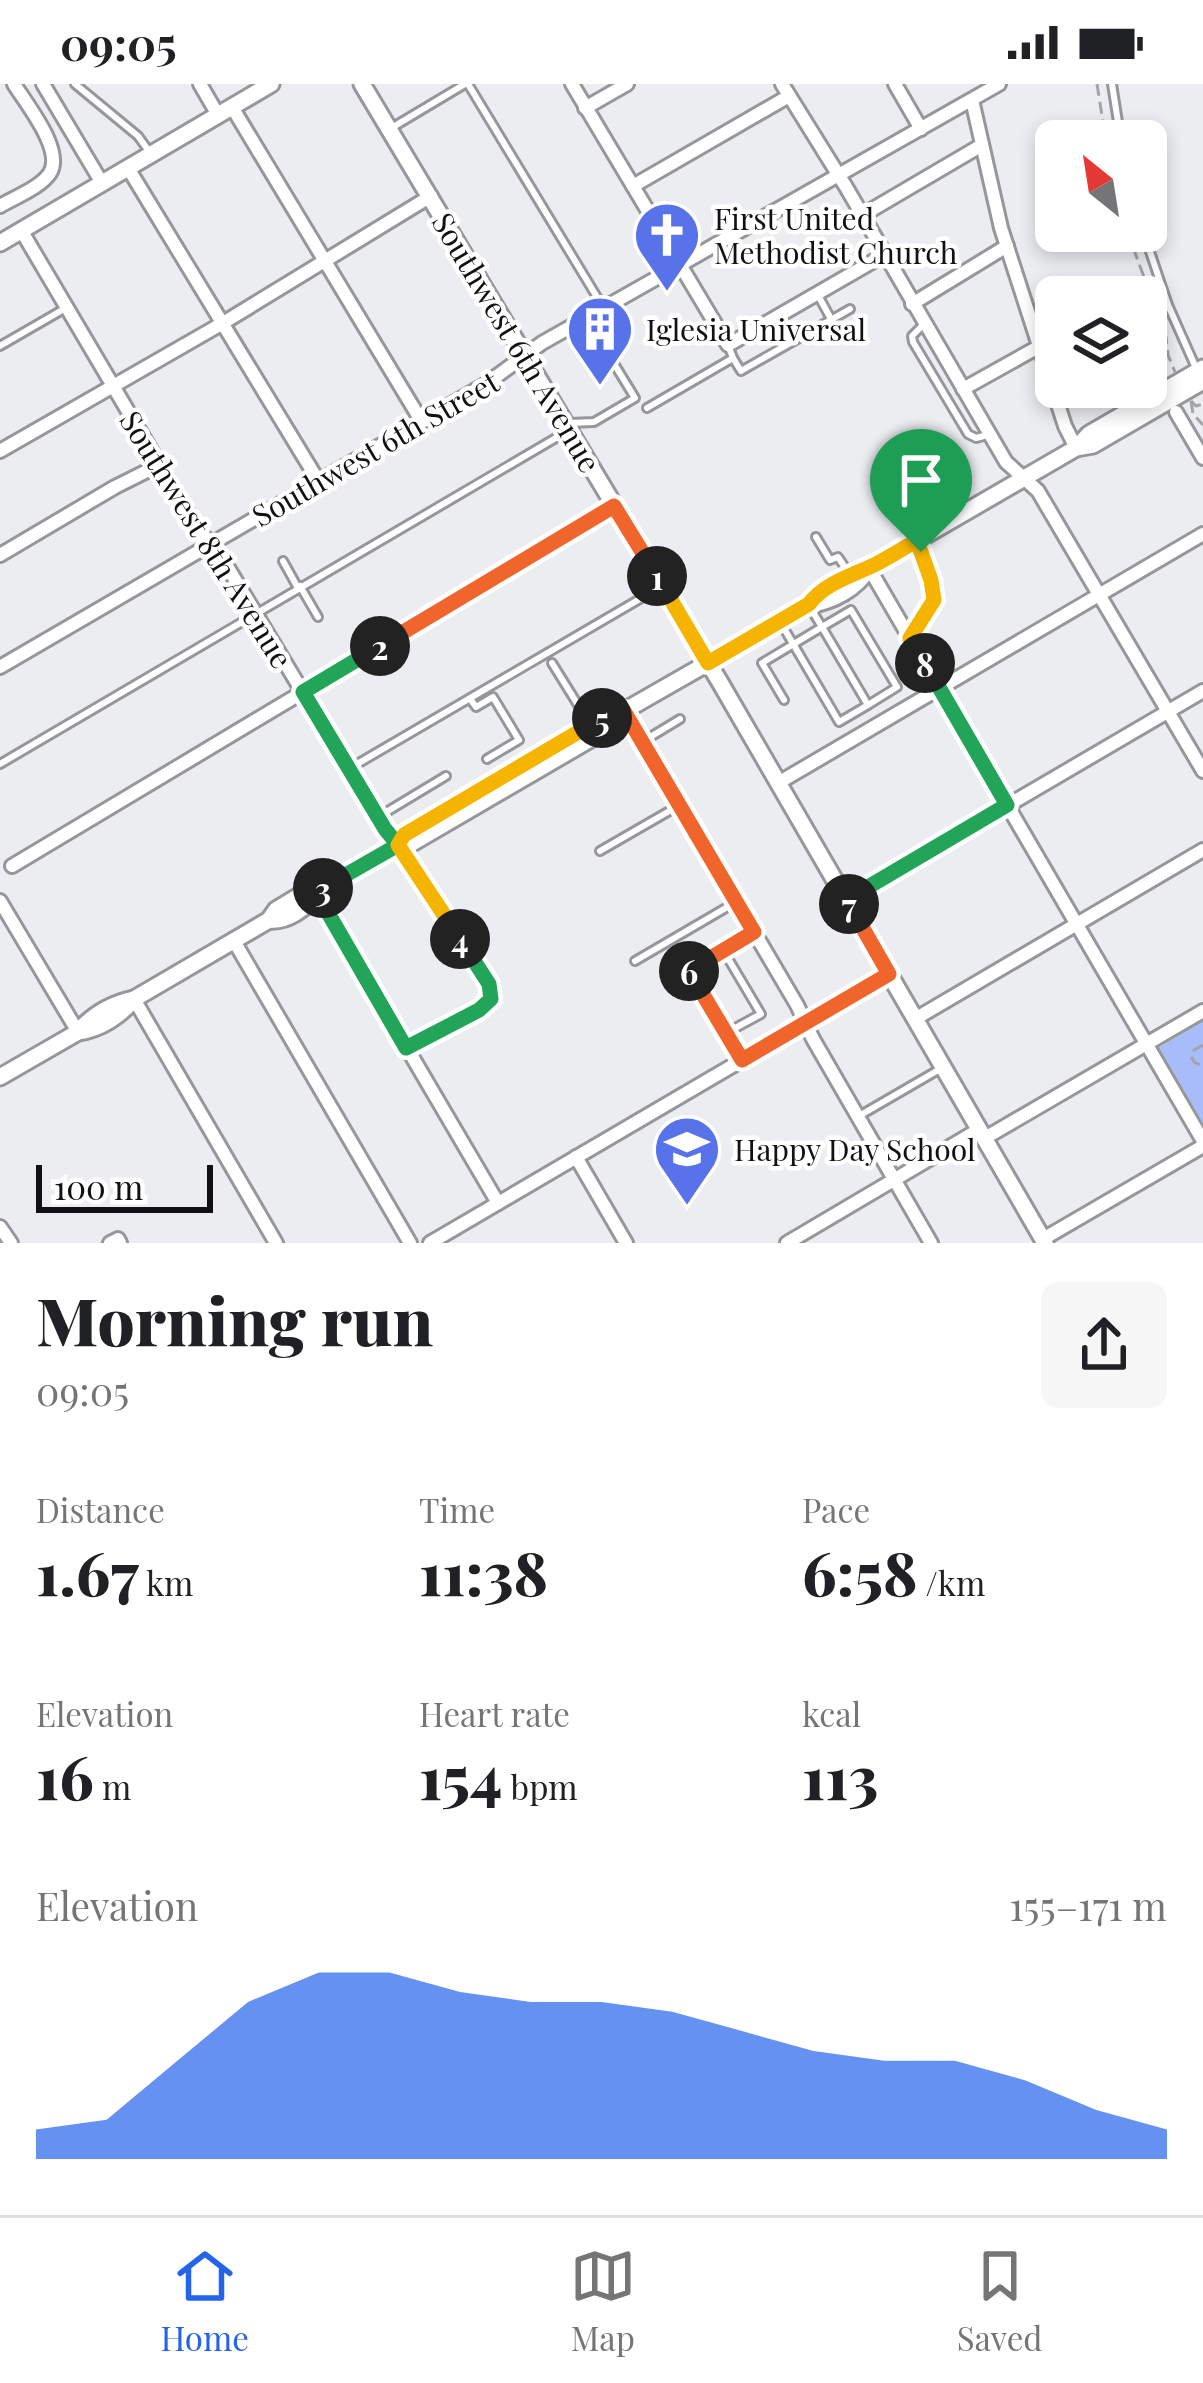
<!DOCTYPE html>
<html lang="en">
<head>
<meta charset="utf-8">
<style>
	:root { --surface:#fff; --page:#f6f6f6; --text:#202124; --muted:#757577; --line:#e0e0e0; --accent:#2563eb }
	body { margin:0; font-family:"Playfair Display",serif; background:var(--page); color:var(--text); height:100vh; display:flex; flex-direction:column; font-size:45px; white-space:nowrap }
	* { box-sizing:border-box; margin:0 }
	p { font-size:39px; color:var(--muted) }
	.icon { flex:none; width:66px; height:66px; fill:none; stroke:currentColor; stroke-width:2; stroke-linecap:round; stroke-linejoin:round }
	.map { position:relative; height:1159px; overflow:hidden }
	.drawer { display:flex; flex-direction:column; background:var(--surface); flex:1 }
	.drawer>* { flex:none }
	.needle { width:78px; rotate:330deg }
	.buttons { position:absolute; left:1035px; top:36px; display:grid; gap:24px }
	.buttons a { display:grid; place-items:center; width:132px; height:132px; border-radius:18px; background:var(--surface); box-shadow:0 6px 18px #0003; font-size:60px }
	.scale { position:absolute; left:36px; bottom:30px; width:177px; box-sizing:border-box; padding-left:12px; border:6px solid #111113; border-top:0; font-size:33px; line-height:42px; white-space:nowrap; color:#111113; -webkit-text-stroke:9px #fff; paint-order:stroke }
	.pin { position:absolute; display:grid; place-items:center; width:102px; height:102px; color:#fff; margin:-123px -51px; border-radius:50% 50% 50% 0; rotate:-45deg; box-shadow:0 0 12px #0007 }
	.pin .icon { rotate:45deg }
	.km { position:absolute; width:60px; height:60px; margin:-30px; border-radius:50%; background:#222; color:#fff; font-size:33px; line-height:60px; text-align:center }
	.round { display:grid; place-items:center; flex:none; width:126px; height:126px; border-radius:18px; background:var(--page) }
	.head { display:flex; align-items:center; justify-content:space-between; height:204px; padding:0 36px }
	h1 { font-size:66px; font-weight:800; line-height:90px }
	.metrics { display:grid; grid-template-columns:repeat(3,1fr); gap:18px; height:204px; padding:12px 36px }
	.metrics div { display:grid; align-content:center }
	.metrics b { font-size:60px; font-weight:800 }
	.metrics small { font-size:33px; font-weight:400 }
	.metrics p { font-size:33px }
	.chart { height:336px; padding:24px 36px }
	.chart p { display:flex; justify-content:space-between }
	.chart svg { width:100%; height:216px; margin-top:12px; fill:var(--accent); opacity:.7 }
	.status { display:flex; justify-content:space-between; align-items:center; height:84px; padding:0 60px; background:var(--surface); direction:ltr }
	.status svg { height:33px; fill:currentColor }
	.menu { display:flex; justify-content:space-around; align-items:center; height:168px; border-top:3px solid var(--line); background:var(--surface); font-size:33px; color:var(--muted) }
	.menu a { display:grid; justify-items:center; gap:6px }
	.menu .on { color:var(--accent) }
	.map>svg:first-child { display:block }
</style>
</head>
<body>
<div class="status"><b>09:05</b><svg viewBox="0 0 49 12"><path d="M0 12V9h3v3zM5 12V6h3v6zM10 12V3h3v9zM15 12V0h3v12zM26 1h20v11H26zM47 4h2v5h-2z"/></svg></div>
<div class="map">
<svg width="1203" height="1159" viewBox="0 0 1203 1159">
	<rect width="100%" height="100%" fill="#ebedf1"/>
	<polygon fill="#a8bcf9" points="1203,937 1203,1040 1158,964"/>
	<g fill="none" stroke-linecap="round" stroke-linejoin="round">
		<g stroke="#95979a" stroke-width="12">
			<g id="service">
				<polyline points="75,0 138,52 151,70"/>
				<polyline points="468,0 603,223"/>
				<polyline points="1112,0 1121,57"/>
				<polyline points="393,43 465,0"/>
				<polyline points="1143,147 1168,221 1196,284"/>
				<polyline points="819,213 831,235"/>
				<polyline points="924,240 912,252 913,258 968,350 976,354 988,351"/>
				<polyline points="0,262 64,225"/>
				<polyline points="733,274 741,287 850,225"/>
				<polyline points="647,324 733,274 728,261"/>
				<polyline points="570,339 594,338 635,314 586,234"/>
				<polyline points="816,453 830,476 838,473 850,491"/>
				<polyline points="283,477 298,504"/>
				<polyline points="300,502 318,533"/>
				<polyline points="782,541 839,638 868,621 822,543 851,526 897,603 868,621"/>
				<polyline points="552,579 588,637"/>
				<polyline points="471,616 476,623 493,613 519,656 487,675"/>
				<polyline points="784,616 762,579 822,543 811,525"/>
				<polyline points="642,658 680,635"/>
				<polyline points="0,680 566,348"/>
				<polyline points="352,683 662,502"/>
				<polyline points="378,733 446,692"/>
				<polyline points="600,767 678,722"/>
				<polyline points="723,866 761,930 726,949"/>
				<polyline points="635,877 736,818"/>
				<polyline points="740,973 689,887 754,848"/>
				<polyline points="859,1032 940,985"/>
			</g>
		</g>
		<g stroke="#95979a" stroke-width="18">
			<g id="minor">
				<polyline points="43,0 102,99"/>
				<polyline points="200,0 218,31"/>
				<polyline points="572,0 728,261 884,171"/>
				<polyline points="782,0 846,103 1006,378 1038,407 1203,687"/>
				<polyline points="895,0 921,45"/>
				<polyline points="972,16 1001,144 1065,342 1076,364"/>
				<polyline points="232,23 422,338"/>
				<polyline points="585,24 627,0"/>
				<polyline points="128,84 319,398"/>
				<polyline points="633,102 789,12"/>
				<path d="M0,122c15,-9 40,-18 50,-33 14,-23 -23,-68 -36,-89"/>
				<polyline points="861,132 982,61"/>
				<polyline points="21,146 201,451 213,459 385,745 410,778 489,900 491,915 484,922 406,964"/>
				<polyline points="912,220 1007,162"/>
				<polyline points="963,305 1040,262"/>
				<polyline points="1176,328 1203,374"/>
				<polyline points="0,367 223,239 431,112"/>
				<polyline points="0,471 115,403 159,381"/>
				<polyline points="869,484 1203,1057"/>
				<polyline points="0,583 486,300 542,259 999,0"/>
				<polyline points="624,627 797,921 813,955 931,1159"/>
				<polyline points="778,699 1203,450"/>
				<polyline points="12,782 614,422"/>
				<polyline points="316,809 498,1119"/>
				<polyline points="846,816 1203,607"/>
				<polyline points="0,817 78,948"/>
				<polyline points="234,857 410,1159"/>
				<polyline points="134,915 276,1159"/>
				<polyline points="915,935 1203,766"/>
				<polyline points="985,1054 1203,927"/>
				<polyline points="576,1073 626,1159"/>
				<polyline points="0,1143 11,1159"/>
				<polyline points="1043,1155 1203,1062"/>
				<polyline points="110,1159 118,1155 120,1159"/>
				<polyline points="430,1159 889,890"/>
				<polyline points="787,1159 980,1045"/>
			</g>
		</g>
		<g stroke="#95979a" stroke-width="21">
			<g id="tertiary">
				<polyline points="362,0 721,600 1045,1159"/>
				<polyline points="0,159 271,0"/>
				<polyline points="1076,364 1089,350 1203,284"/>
				<path d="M809,521c24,-4 47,-16 60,-37"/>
				<polyline points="397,761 407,762 611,643 622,629"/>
				<path d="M269,836c18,2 38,-12 47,-27"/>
				<path d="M78,948c15,-18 33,-28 56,-33l135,-79 7,-10 28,-17h12l81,-48 7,-10 201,-118 19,-6 185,-106c13,-17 39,-33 60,-37l207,-120 17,-3 110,-64"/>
				<path d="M0,993l78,-45c22,-3 42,-16 56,-33"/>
			</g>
		</g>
		<g stroke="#a3a4a7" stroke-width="3" stroke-dasharray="12 6" stroke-linecap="butt">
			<polyline points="1097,0 1106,57"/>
			<polyline points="1127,147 1166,253 1168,271 1175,288"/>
			<polyline points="1191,317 1193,330 1203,341"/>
			<polyline points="1191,317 1196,322 1203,320"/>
			<polyline points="916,542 934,516 931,497 922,469"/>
			<polyline points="1203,961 1194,966 1191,972 1194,978 1203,982"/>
		</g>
		<use href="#service" stroke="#fff" stroke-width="6"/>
		<use href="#minor" stroke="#fff" stroke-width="12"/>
		<use href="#tertiary" stroke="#fff" stroke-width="15"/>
	</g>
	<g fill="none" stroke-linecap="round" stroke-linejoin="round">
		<g stroke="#fff" stroke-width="24">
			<path id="split-1" d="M657,492l51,87 101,-59c16,-21 42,-28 65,-39 14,-7 28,-16 42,-24l5,11"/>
		</g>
		<g stroke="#fff" stroke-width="24">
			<polyline id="split-2" points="380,562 614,422 657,492"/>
		</g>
		<g stroke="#fff" stroke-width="24">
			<polyline id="split-3" points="323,804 398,761 385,745 303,608 380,562"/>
		</g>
		<g stroke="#fff" stroke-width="24">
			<polyline id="split-4" points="323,804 316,808 406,964 479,926 491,915 489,900 460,855"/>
		</g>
		<g stroke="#fff" stroke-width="24">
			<polyline id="split-5" points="460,855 398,761 404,751 602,634"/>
		</g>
		<g stroke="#fff" stroke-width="24">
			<polyline id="split-6" points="602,634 624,627 754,848 689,887"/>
		</g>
		<g stroke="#fff" stroke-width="24">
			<polyline id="split-7" points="689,887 742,976 889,890 849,820"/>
		</g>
		<g stroke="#fff" stroke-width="24">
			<polyline id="split-8" points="849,820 846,816 1007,721 925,579"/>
		</g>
		<g stroke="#fff" stroke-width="24">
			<polyline id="split-9" points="921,468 931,496 934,516 910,554 925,579"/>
		</g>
		<use href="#split-1" stroke="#f5b400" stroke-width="15"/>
		<use href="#split-2" stroke="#f0652b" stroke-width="15"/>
		<use href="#split-3" stroke="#22a559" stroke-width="15"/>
		<use href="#split-4" stroke="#22a559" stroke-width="15"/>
		<use href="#split-5" stroke="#f5b400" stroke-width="15"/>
		<use href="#split-6" stroke="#f0652b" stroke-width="15"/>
		<use href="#split-7" stroke="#f0652b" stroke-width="15"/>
		<use href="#split-8" stroke="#22a559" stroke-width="15"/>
		<use href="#split-9" stroke="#f5b400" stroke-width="15"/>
	</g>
	<defs>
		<g id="church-pin" transform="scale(3.45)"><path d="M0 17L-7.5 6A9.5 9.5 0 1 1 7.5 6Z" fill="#5873e9" stroke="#fff"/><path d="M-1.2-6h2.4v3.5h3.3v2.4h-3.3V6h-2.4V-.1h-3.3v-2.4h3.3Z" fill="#fff"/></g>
		<g id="building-pin" transform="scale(3.45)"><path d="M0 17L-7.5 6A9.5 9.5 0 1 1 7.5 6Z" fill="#5873e9" stroke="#fff"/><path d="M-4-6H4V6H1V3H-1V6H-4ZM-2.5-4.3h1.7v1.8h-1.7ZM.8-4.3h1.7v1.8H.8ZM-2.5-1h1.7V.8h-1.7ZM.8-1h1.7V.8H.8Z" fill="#fff"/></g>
		<g id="school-pin" transform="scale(3.45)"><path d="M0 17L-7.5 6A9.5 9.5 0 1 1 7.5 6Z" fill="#5873e9" stroke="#fff"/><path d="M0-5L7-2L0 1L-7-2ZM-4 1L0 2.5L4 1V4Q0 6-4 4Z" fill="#fff"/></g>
	</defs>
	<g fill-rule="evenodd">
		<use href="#church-pin" x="667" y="151"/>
		<use href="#building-pin" x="600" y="245"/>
		<use href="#school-pin" x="687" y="1065"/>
	</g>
	<g text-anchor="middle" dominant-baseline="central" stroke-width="9" stroke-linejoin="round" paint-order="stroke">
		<g font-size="30" fill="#111113" stroke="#fff" text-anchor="start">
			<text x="714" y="134">First United<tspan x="714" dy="34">Methodist Church</tspan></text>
			<text x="646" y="245">Iglesia Universal</text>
			<text x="734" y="1065">Happy Day School</text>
		</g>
		<g font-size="30" fill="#111113" stroke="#fff">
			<text transform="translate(517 258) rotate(59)">Southwest 6th Avenue</text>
			<text transform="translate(375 364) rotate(-30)">Southwest 6th Street</text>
			<text transform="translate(207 455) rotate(58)">Southwest 8th Avenue</text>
		</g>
	</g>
</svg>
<div class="buttons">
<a><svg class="needle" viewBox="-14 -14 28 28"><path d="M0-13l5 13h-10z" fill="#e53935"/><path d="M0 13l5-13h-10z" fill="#757577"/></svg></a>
<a><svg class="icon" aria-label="layers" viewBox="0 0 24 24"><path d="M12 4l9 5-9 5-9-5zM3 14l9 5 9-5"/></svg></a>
</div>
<div class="scale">100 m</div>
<div class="pin" style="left:921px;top:468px;background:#1e9e55"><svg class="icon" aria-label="arrive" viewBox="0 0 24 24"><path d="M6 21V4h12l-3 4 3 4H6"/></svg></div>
<b class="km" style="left:657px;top:492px">1</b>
<b class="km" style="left:380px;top:562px">2</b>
<b class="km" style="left:323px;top:804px">3</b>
<b class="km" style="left:460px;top:855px">4</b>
<b class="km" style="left:602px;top:634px">5</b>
<b class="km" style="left:689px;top:887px">6</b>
<b class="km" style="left:849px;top:820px">7</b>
<b class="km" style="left:925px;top:579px">8</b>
</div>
<section class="drawer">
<div class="head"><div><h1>Morning run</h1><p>09:05</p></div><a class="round"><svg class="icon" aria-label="share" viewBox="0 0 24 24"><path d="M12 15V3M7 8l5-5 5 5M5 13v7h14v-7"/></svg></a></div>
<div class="metrics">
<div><p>Distance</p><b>1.67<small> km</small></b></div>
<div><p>Time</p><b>11:38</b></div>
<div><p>Pace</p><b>6:58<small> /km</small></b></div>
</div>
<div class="metrics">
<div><p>Elevation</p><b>16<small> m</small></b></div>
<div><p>Heart rate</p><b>154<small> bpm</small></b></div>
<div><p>kcal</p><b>113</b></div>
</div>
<div class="chart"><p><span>Elevation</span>155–171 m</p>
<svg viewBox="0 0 160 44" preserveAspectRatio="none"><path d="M0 44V38L10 36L20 24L30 12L40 6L50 6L60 10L70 12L80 12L90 14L100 18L110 22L120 24L130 24L140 28L150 34L160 38V44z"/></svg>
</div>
</section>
<nav class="menu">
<a class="on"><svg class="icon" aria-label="home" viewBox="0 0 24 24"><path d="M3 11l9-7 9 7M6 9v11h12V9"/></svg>Home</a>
<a><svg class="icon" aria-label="map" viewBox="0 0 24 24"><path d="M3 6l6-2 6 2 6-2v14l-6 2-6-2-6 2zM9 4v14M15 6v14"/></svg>Map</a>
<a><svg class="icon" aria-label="saved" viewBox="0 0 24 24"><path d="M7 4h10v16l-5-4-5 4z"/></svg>Saved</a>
</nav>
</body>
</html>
